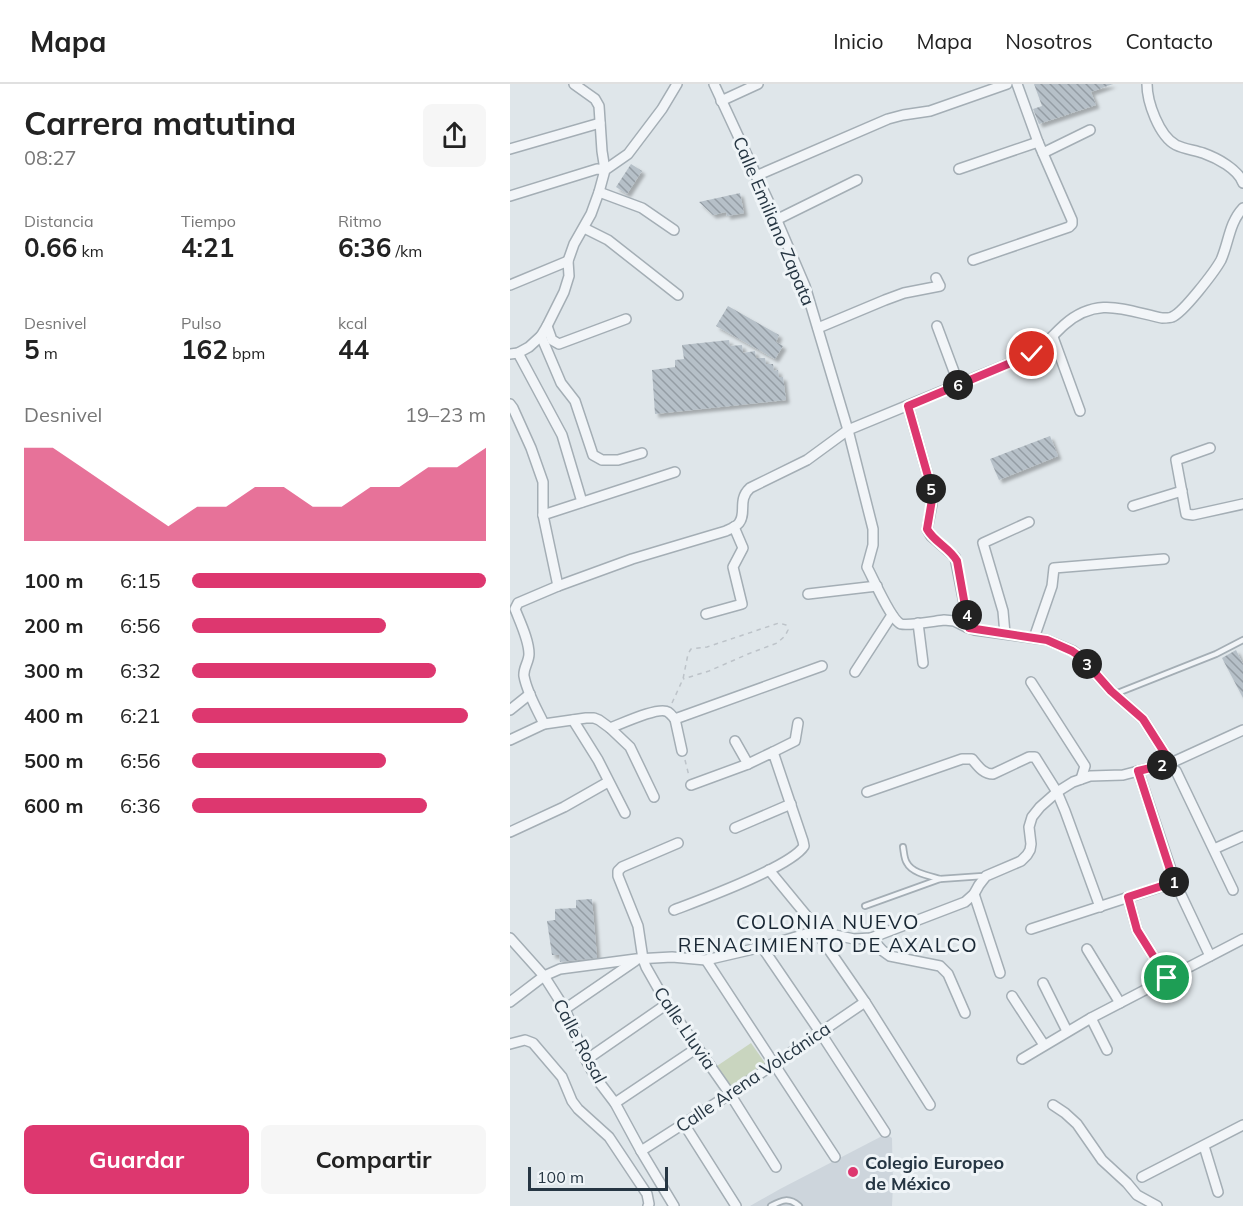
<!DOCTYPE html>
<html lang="es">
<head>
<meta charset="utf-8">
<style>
	:root { --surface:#fff; --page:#f6f6f6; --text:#222; --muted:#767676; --line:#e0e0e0; --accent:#dd376f }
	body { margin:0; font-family:Mulish,sans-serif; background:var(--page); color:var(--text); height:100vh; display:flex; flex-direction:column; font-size:22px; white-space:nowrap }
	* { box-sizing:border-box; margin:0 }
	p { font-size:20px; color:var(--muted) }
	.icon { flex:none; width:33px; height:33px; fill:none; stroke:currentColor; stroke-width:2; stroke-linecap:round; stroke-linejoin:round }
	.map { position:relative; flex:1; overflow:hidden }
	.drawer { display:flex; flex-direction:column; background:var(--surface); width:510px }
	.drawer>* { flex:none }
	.scale { position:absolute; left:18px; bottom:15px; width:140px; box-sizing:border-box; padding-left:6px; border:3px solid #263643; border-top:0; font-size:16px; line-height:21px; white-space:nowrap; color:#263643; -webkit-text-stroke:4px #eff4f7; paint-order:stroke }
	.pin { position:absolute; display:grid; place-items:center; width:51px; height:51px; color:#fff; margin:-26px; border:3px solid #fff; border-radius:50%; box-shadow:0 2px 6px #0007 }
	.km { position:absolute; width:30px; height:30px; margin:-15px; border-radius:50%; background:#222; color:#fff; font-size:16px; line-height:30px; text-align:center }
	.round { display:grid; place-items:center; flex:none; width:63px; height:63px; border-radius:9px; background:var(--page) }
	.overview { display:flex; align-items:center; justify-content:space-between; height:102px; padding:0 24px }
	h1 { font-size:33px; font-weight:700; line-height:45px }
	.figures { display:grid; grid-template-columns:repeat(3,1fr); gap:9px; height:102px; padding:6px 24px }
	.figures div { display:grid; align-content:center }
	.figures b { font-size:26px; font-weight:700 }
	.figures small { font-size:16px; font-weight:400 }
	.figures p { font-size:16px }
	.chart { height:168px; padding:12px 24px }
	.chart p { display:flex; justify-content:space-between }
	.chart svg { width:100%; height:108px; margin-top:6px; fill:var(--accent); opacity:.7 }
	.primary-button { display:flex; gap:12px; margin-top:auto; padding:12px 24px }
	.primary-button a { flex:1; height:69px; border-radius:9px; background:var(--accent); color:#fff; font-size:24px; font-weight:700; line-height:69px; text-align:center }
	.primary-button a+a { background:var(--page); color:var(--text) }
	ul { padding:0 24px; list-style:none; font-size:20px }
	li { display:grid; grid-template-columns:96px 72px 1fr; align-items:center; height:45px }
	li i { height:15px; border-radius:8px; background:var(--accent) }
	header { display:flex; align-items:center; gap:36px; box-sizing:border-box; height:84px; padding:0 30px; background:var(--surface); border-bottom:2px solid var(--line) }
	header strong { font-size:28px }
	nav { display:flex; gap:33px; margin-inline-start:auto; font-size:21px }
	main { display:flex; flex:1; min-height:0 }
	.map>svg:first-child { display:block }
</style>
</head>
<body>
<header>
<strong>Mapa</strong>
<nav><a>Inicio</a><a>Mapa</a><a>Nosotros</a><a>Contacto</a></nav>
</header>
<main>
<section class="drawer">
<div class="overview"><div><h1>Carrera matutina</h1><p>08:27</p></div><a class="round"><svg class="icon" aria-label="share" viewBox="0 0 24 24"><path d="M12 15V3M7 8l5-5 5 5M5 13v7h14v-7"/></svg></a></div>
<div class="figures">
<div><p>Distancia</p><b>0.66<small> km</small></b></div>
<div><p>Tiempo</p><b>4:21</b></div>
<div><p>Ritmo</p><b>6:36<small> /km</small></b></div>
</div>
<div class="figures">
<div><p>Desnivel</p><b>5<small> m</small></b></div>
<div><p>Pulso</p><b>162<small> bpm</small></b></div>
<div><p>kcal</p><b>44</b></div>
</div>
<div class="chart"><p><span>Desnivel</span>19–23 m</p>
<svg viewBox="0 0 160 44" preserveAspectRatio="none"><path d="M0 44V6L10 6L20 14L30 22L40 30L50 38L60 30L70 30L80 22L90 22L100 30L110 30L120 22L130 22L140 14L150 14L160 6V44z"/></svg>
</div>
<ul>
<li><b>100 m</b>6:15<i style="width:100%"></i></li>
<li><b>200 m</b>6:56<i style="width:66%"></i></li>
<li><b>300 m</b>6:32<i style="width:83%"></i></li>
<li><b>400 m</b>6:21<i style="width:94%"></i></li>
<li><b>500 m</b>6:56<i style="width:66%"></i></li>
<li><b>600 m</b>6:36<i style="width:80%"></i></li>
</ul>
<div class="primary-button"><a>Guardar</a><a>Compartir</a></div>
</section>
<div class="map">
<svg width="733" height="1122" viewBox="0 0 733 1122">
	<defs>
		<pattern id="building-back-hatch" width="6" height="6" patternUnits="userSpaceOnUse" patternTransform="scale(1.5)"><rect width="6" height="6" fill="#b6c0c8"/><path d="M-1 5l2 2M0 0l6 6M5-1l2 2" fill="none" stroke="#949da4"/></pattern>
		<filter id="shadow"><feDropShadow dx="3.5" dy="3.5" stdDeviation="1.5" flood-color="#0004"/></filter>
	</defs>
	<rect width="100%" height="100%" fill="#dfe6ea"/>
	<polygon fill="#cdd5dc" points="376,1050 382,1054 383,1101 382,1122 240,1122 270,1105"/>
	<polygon fill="#c9d5bf" points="241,959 255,979 218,1004 204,984"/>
	<g fill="url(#building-back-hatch)" filter="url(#shadow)">
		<polygon points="524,0 603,0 581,8 586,21 529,40 523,25 532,22"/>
		<polygon points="121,80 132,87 117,110 106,103"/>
		<polygon points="230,109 234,129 217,132 216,128 203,131 189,118"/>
		<polygon points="218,222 269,251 266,258 273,262 265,275 206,242"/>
		<polygon points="219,256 220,262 232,261 233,269 245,267 246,274 255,274 256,280 263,280 264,287 268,286 269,293 273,293 276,316 145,330 142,286 165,283 165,276 174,275 172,261"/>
		<polygon points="540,352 548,372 489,396 480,375"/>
		<polygon points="726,566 733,580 733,614 712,574"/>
		<polygon points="82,815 87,874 50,878 49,871 42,871 37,837 45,836 45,825 66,824 66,816"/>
	</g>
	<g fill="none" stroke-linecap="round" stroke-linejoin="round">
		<g stroke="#a4aeb5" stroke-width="8">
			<g id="lane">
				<polyline points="605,610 706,570 733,556"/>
				<path d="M393,763c1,5 1,12 4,16 5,10 23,13 33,16"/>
				<polyline points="355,822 430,795 473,792"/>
				<path d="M261,1122c11,-6 18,-9 28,0"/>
			</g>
		</g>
		<g stroke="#a4aeb5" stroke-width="12">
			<g id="street">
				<path d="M204,0l58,125 33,77 43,144 25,99v16l-6,22c6,11 24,53 34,57 8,2 34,-3 43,-4l10,1 12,6 9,3 72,10 26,11 9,7 29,33 32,28 28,44"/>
				<path d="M637,0c0,18 12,52 29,61 8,4 18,5 27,8 14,5 35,16 40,30"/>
				<polyline points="211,17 248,0"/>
				<polyline points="0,65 90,39"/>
				<polyline points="533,69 580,46"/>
				<polyline points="449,85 528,58"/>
				<polyline points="246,92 378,35 393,31 420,27 497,0"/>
				<polyline points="89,108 132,124 164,146"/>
				<polyline points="0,112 87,85 95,86 92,67 89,22 85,15 64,0"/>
				<polyline points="266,136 347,96"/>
				<polyline points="74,144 98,156 168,211"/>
				<polyline points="463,176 559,143 562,140 562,136 528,58 507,0"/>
				<polyline points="0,201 58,177"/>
				<polyline points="37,242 42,256 49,260 116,235"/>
				<polyline points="427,242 449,301"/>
				<polyline points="308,244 375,216 394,209 430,202 426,194"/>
				<polyline points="31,252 51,299 65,317 83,371 92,376 108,376 132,369"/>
				<polyline points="543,253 570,327"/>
				<polyline points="8,269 52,351 72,418"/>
				<polyline points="0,270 8,269 19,263 31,252 37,242 54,208 59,192 58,177 64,160 81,130 89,108 95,86 118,70 152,25 167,0"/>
				<polyline points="0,320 3,324 21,364 33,398 33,431 48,502"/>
				<polyline points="398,322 423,410 422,420 417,445 421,452 445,473 459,544"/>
				<polyline points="700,364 666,376 676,430 683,431 733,420"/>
				<polyline points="623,422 672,407"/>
				<polyline points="33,431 165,388"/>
				<polyline points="298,510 367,502"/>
				<polyline points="196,530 232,520 223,483 233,464 224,443"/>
				<polyline points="408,539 413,579"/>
				<polyline points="495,550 493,527 473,459 519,438"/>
				<polyline points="524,554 542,502 544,484 654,475"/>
				<polyline points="345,588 382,531"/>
				<polyline points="521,598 575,682 571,695"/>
				<polyline points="0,626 20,610"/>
				<polyline points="165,635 172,667"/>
				<polyline points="63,636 88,676 115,729"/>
				<path d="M34,640c-7,-15 -17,-31 -20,-48 -1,-8 5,-14 5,-22 0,-14 -9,-32 -14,-45l3,-6 40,-17 74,-27 94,-28c4,-2 11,-5 13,-8 8,-10 -2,-23 11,-35l57,-28 41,-30 184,-76c12,-8 21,-19 32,-29 33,-29 60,-15 98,-7 2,0 8,0 10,-1 11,-4 43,-46 49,-57 8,-18 8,-37 22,-52"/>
				<path d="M100,644c11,-4 49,-22 58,-16 3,2 5,5 7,7l147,-53"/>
				<polyline points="0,656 34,640 76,634 84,634 89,636 100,644 120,663 144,713"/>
				<polyline points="225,657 238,680"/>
				<polyline points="263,668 285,657 288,639"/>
				<polyline points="628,687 665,798 700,872"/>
				<polyline points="666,687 723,806"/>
				<path d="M357,708l95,-33h10c6,7 11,15 21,15l36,-17h6l22,35 8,19 35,96"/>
				<polyline points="225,744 281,720"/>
				<polyline points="0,748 54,723 98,698"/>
				<polyline points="168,759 112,783 108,787 108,792 128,842 133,875 136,883 157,920 220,1010 266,1083"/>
				<polyline points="704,765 733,752"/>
				<polyline points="259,786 301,837 306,847 355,918 420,1021"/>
				<polyline points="464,810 490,889"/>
				<polyline points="618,813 627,846 657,894"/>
				<path d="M164,826c26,-10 117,-43 130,-64l-1,-5 -30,-89 -25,12 -57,21"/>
				<polyline points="521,845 665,798"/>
				<polyline points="0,854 34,892 55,925 76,976 86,994 105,1019 131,1067 164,1122"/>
				<polyline points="361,854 373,867 380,872 430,882 438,890 455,929"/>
				<polyline points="252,863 310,948 375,1048"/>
				<polyline points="577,865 610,919"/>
				<polyline points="196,876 325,1073"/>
				<polyline points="533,899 557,947"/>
				<polyline points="502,912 534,961"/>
				<polyline points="0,918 34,892 50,885 126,875 162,873 196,876 252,863 306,847 344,855 361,854 455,818 464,810 469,801 476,792 511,777 517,771 520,766 521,760 519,743 522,733 530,723 547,708 563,698 580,692 613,691 663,678 733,646"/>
				<polyline points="55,925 125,877"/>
				<polyline points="581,934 597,966"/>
				<polyline points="0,960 15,956 23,959 52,993 62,1017 68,1025 99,1053 137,1110 139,1120 138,1122"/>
				<polyline points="512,975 581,934 733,855"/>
				<polyline points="76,976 157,920"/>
				<polyline points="105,1019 187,964"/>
				<polyline points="543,1021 555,1029 567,1040 592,1076 617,1099 627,1111 647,1122"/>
				<polyline points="174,1040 226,1122"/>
				<polyline points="694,1062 708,1108"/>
				<polyline points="131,1067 220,1010 355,918"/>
				<polyline points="632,1093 733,1041"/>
			</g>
		</g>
		<g stroke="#bdc3c9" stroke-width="1.5" stroke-dasharray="4.5 4.5" stroke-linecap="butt">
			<polyline points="162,619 173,595 178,570 181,565 197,563 269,539 276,541 278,546 275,552 267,559 238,570 199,587 173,595"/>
			<polyline points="175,676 179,692"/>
		</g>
		<use href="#lane" stroke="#f2f5f8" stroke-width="4.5"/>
		<use href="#street" stroke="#f2f5f8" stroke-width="9"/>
	</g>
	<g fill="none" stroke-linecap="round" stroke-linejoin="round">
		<g stroke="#fff" stroke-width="12">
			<path id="route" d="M522,270l-124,52 25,88 -6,35c7,13 23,19 30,32l12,67 78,12 25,11 10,7 29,33 32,28 28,44 -33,8 36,111 -46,15 9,33 30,48"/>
		</g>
		<use href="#route" stroke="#dd376f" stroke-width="8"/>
	</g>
	<circle fill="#dd376f" stroke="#eff4f7" stroke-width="2" cx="343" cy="1088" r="6"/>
	<g text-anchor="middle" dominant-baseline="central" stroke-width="6" stroke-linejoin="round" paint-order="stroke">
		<g font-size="18" fill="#263643" stroke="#eff4f7">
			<text transform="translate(264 137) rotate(67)">Calle Emiliano Zapata</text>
			<text transform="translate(175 944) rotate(56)">Calle Lluvia</text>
			<text transform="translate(70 957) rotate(62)">Calle Rosal</text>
			<text transform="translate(243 993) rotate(-34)">Calle Arena Volcánica</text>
		</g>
		<g font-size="18" font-weight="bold" fill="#263643" stroke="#eff4f7" text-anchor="start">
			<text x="355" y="1078">Colegio Europeo<tspan x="355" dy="21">de México</tspan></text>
		</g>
		<g font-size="20" letter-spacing="1.5" fill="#192734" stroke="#eff4f7">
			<text x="318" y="837">COLONIA NUEVO<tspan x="318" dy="23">RENACIMIENTO DE AXALCO</tspan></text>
		</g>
	</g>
</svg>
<div class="scale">100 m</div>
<div class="pin" style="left:657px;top:894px;background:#1e9e55"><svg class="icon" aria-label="arrive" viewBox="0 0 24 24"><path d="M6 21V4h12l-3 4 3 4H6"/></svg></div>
<div class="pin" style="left:522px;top:270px;background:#d93025"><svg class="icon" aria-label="check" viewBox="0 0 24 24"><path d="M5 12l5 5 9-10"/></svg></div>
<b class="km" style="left:664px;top:798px">1</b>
<b class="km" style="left:652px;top:681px">2</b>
<b class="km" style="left:577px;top:580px">3</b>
<b class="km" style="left:457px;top:531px">4</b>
<b class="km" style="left:421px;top:405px">5</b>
<b class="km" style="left:448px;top:301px">6</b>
</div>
</main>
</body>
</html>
